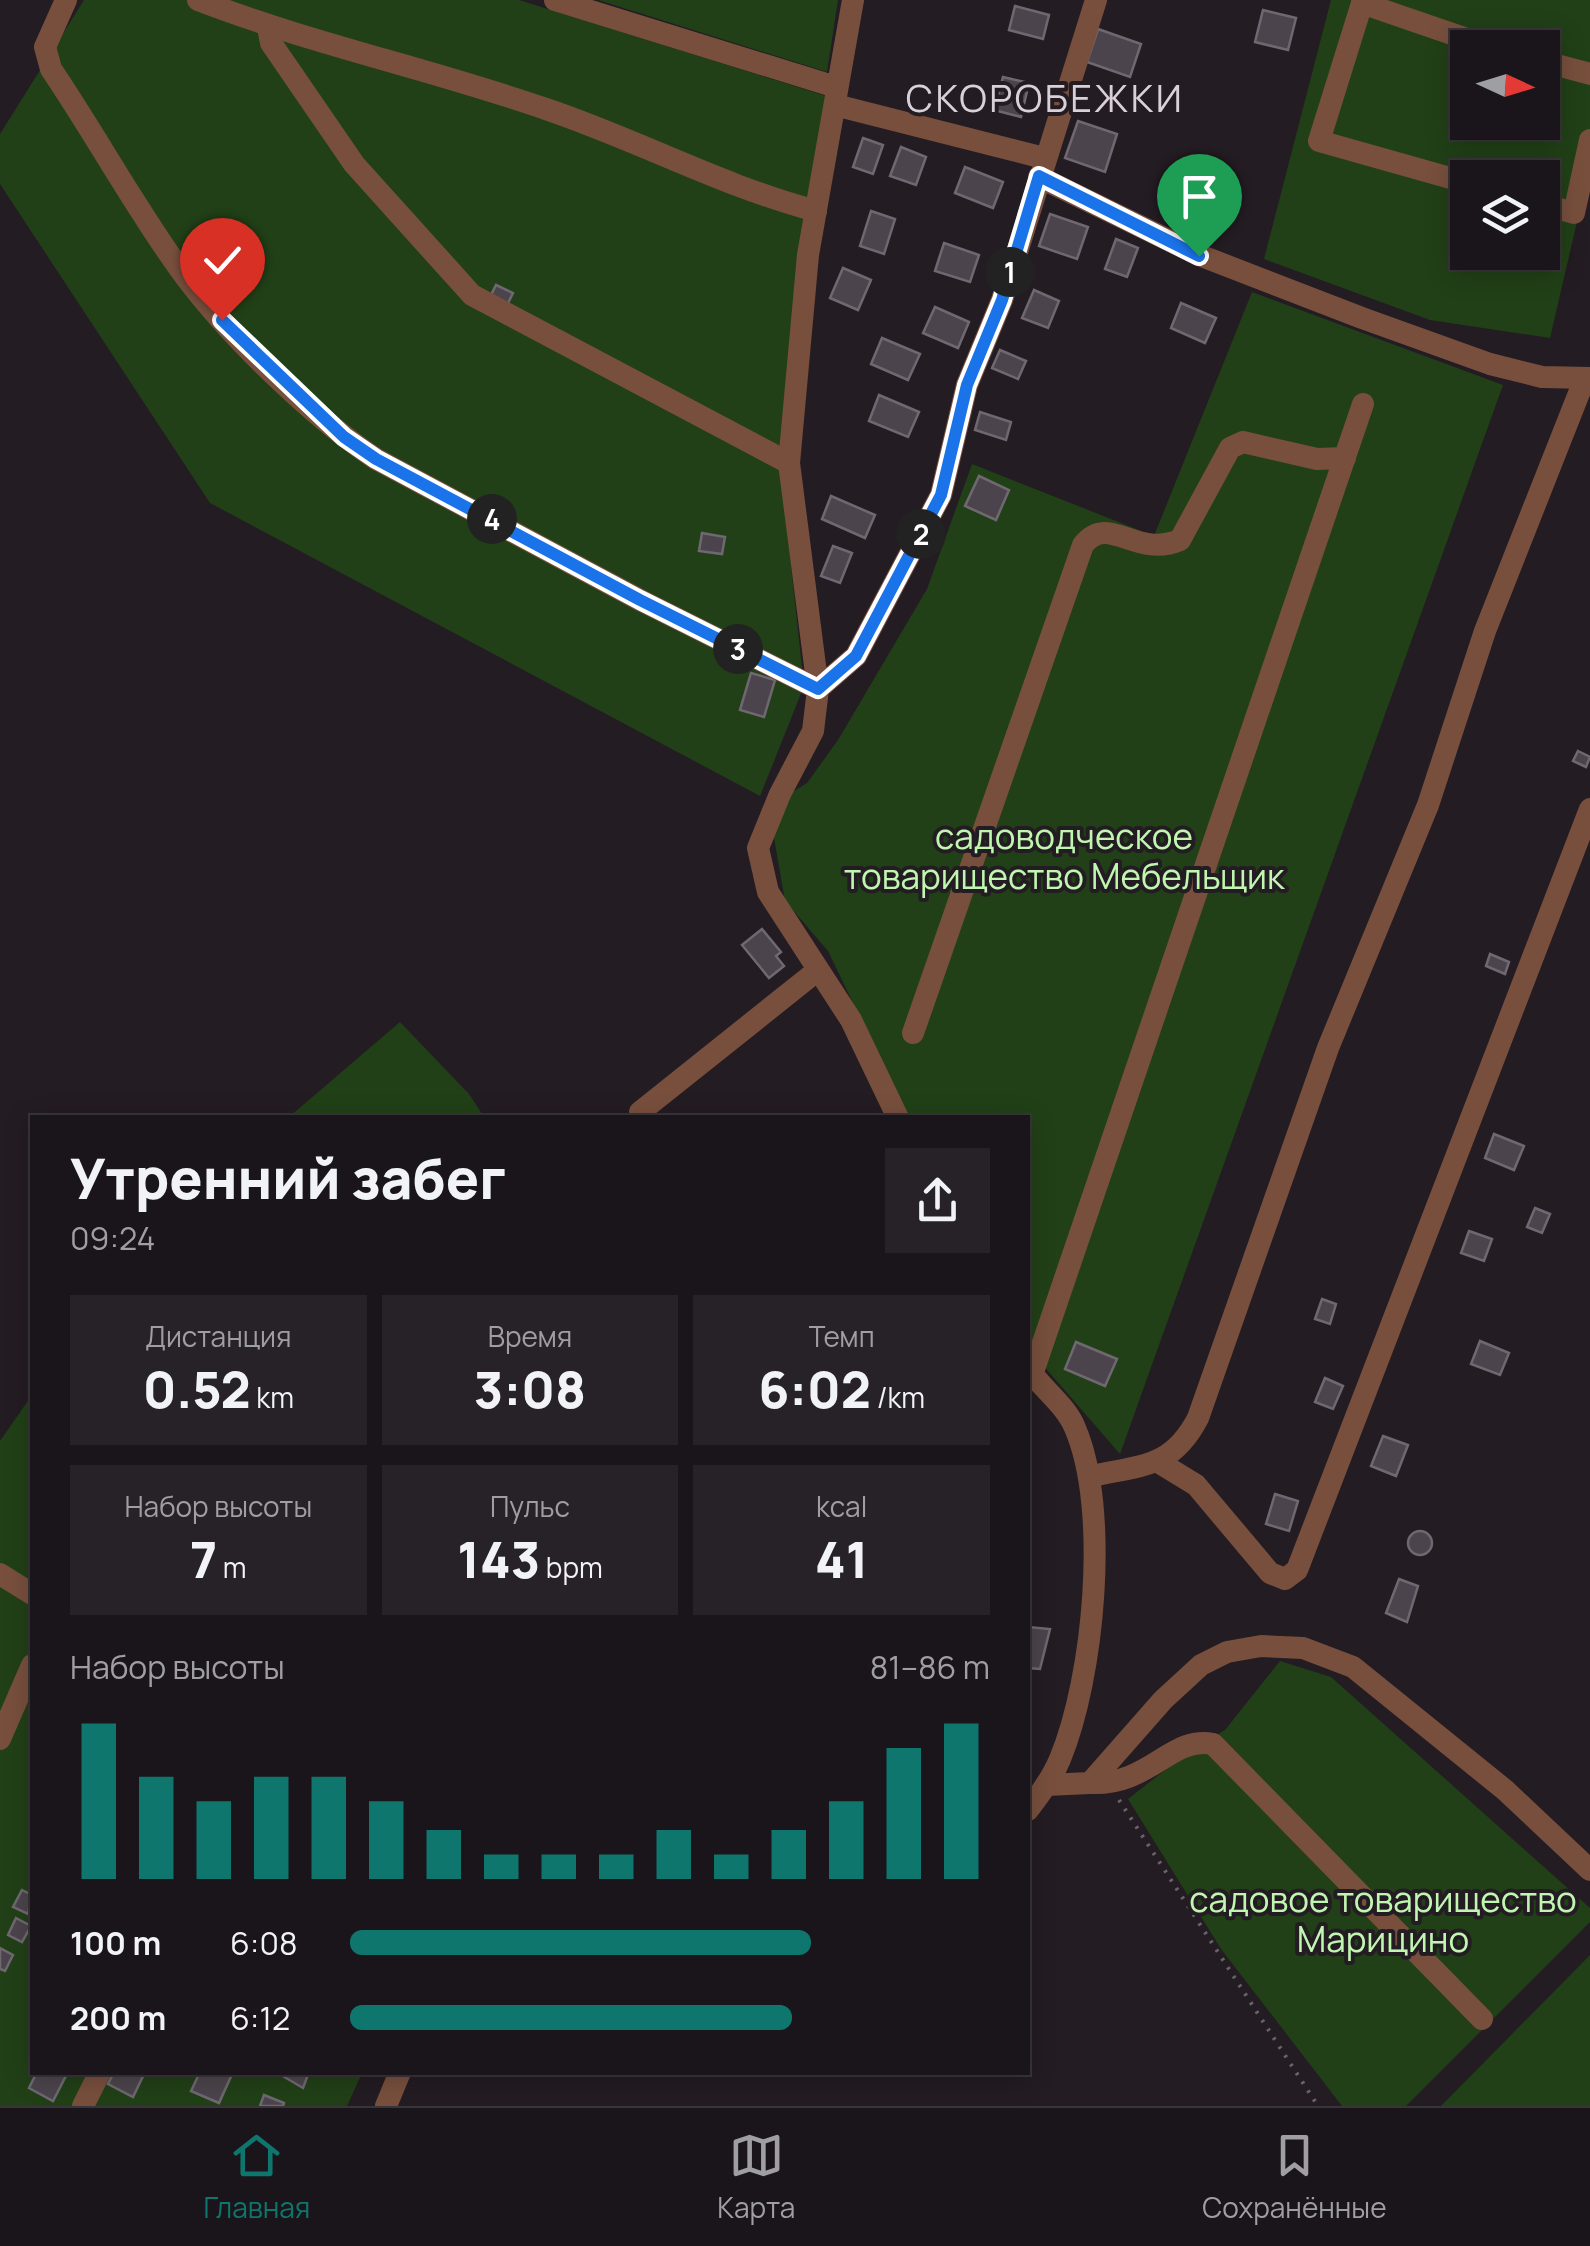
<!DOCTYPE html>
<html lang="ru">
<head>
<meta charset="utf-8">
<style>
	:root { --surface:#1a151a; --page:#272227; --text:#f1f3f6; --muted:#9f9fa2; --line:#383439; --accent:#0f766e }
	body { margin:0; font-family:Manrope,sans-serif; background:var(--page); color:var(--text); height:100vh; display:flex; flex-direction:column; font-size:38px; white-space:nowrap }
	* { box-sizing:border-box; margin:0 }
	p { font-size:32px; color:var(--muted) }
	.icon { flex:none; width:55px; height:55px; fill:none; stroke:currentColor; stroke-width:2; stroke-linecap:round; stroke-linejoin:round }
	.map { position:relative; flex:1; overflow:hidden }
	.details { position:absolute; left:30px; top:1115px; width:1000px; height:960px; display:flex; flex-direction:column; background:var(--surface); border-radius:0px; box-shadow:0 5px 25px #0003,0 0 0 2px var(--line) }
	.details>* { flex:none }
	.needle { width:65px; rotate:94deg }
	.buttons { position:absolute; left:1450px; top:30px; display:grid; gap:20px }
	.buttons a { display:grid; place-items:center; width:110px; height:110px; border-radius:0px; background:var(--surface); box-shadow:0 5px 25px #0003,0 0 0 2px var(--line); font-size:50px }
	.pin { position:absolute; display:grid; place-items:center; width:85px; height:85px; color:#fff; margin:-102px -42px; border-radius:50% 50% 50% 0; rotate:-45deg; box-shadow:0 0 10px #0007 }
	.pin .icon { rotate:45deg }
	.km { position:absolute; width:50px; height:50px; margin:-25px; border-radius:50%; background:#222; color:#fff; font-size:28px; line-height:50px; text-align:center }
	.round { display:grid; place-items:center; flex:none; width:105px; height:105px; border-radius:0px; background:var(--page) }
	.summary { display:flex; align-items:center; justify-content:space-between; height:170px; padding:0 40px }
	h1 { font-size:55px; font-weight:800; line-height:75px }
	.stats { display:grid; grid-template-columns:repeat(3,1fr); gap:15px; height:170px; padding:10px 40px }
	.stats div { display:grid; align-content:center; border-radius:0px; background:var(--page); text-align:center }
	.stats b { font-size:50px; font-weight:800 }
	.stats small { font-size:28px; font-weight:400 }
	.stats p { font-size:28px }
	.chart { height:280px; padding:20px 40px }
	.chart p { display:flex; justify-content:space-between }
	.chart svg { width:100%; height:180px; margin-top:10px; stroke:var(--accent); stroke-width:6 }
	ul { padding:0 40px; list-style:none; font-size:32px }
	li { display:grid; grid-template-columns:160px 120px 1fr; align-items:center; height:75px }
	li i { height:25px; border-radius:12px; background:var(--accent) }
	.tab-bar { display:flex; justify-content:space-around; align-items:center; height:140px; border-top:2px solid var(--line); background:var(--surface); font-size:28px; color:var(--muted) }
	.tab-bar a { display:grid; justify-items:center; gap:5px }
	.tab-bar .on { color:var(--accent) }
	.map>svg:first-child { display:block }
</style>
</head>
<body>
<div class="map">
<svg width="1590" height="2106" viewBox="0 0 1590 2106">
	<rect width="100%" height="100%" fill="#231c23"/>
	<g fill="#214017" fill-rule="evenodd">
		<polygon points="84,0 519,0 826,96 782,482 804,686 760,796 210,503 0,184 0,134"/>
		<polygon points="598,0 838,0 827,72"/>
		<path d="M1331,0h259v166l-40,172 -120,-18 -166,-61zM1468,48h74v74h-74zM1468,178h74v74h-74z"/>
		<polygon points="1252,292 1503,385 1120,1454 1028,1348 1028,1118 908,1117 828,951 785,901 773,832 789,794 807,783 838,740 927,589 972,464 1154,536"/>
		<polygon points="400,1022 469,1094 484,1117 289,1117"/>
		<polygon points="32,1395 32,2072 362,2073 347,2106 0,2106 0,1441"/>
		<polygon points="1280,1661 1331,1677 1590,1908 1590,1922 1406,2106 1342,2106 1221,1949 1128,1799 1183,1756 1225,1730"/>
		<polygon points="1590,1955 1590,2106 1441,2106"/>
	</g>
	<g fill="#4c444c" stroke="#706871" stroke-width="2.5">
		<polygon points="1015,6 1049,15 1043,39 1009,30"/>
		<polygon points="1263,10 1296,18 1288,50 1255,42"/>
		<polygon points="1098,29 1141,44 1130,77 1087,62"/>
		<polygon points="1003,77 1029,83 1021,117 994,110"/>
		<polygon points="1078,121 1117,134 1105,172 1065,158"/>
		<polygon points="863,138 883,145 873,174 853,167"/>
		<polygon points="901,147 926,157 916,185 890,176"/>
		<polygon points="965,167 1003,182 993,208 955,193"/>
		<polygon points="871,211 895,219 884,254 860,246"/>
		<polygon points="1050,214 1088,227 1077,259 1039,246"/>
		<polygon points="1116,239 1138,248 1127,277 1105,269"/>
		<polygon points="944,243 979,255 970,282 935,271"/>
		<polygon points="843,268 871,280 858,310 830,298"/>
		<polygon points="496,285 513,293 505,309 488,301"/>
		<polygon points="1034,290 1059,301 1048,328 1022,318"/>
		<polygon points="1181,303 1216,318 1205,343 1171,328"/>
		<polygon points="935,307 969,322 958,348 923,333"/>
		<polygon points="882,338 920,354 908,380 871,364"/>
		<polygon points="1000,350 1026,361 1018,379 992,368"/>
		<polygon points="879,395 919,412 908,437 869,421"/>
		<polygon points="980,412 1011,422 1006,440 975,430"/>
		<polygon points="979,476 1009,490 996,520 965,506"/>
		<polygon points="831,496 875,515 865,538 822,519"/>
		<polygon points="702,533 725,537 722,554 699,551"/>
		<polygon points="833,546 852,553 840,583 821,576"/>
		<polygon points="751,673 775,680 764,717 740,710"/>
		<polygon points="1578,751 1590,757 1586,767 1573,761"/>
		<polygon points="762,929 781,952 776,956 784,966 769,978 742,945"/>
		<polygon points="1490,954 1509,962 1505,974 1486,966"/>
		<polygon points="1494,1134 1524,1146 1514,1170 1485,1158"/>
		<polygon points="1535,1208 1550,1214 1542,1233 1527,1227"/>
		<polygon points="1469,1231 1492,1239 1484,1261 1461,1253"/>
		<polygon points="1322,1299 1336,1304 1330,1324 1315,1319"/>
		<polygon points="1480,1341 1509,1353 1500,1375 1471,1364"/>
		<polygon points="1076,1342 1117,1359 1105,1386 1065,1369"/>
		<polygon points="1325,1378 1343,1386 1333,1409 1315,1402"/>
		<polygon points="1383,1436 1408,1445 1396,1476 1371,1466"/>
		<polygon points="1275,1494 1298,1501 1289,1531 1266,1524"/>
		<circle cx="1420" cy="1543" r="12"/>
		<polygon points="1399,1579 1418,1586 1407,1622 1386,1613"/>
		<polygon points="1028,1627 1050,1629 1040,1669 1028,1668"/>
		<polygon points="22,1890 32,1895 28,1914 13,1907"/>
		<polygon points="16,1918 31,1926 22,1942 8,1935"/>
		<polygon points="0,1948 13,1955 5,1971 0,1969"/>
		<polygon points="37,2072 68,2072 53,2101 29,2088"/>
		<polygon points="114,2072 145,2072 133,2097 108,2084"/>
		<polygon points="200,2072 233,2072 219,2103 191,2091"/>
		<polygon points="276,2072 309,2072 303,2088"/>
		<polygon points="264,2095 284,2103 283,2106 260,2106"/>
	</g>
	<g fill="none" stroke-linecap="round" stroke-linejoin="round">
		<polyline stroke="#6a646a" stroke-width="4" stroke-dasharray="2.5 8" stroke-linecap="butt" points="1119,1800 1318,2106"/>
		<g stroke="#784f3d" stroke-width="22">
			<path d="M66,0l-21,47 6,22c44,65 82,135 128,199 47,65 131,147 197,191l264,141 178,89 38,-33 85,-161 26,-110 35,-85 94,-300"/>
			<path d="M198,0c114,44 233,69 348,109 92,31 176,77 270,102"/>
			<polyline points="555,0 836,87"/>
			<polyline points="853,0 808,255 789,463 818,689 813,731 780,794 758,848 768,892 851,1020 898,1118"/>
			<polyline points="1363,0 1319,141 1468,183"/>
			<polyline points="1362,3 1493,48"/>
			<polyline points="268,27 271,43 354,164 472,295 789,463"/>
			<polyline points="1542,61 1590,74"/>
			<polyline points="835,105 1044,158"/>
			<polyline points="1039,177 1199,255 1362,318 1490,364 1542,377 1590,378"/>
			<polyline points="1542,204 1574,213 1590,140"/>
			<path d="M913,1033l170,-488c26,-33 52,14 97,-5l50,-92 13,-6 74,17 28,-1"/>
			<polyline points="640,1112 818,970"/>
			<path d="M1028,1368c13,20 38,37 47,60 35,81 19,249 -15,331 -8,19 -20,35 -32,51"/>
			<polyline points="1032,1375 1363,404"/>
			<polyline points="1160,1463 1196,1485 1270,1573 1285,1579 1297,1570 1590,809"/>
			<path d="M1092,1476c50,-11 80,-8 106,-58l130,-370 100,-243 57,-174 100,-253"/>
			<polyline points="0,1574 32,1594"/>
			<polyline points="0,1739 32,1665"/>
			<path d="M1090,1783c60,3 81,-48 123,-39l269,275"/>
			<polyline points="1046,1785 1090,1783 1163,1700 1201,1665 1227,1652 1261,1646 1303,1648 1353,1667 1505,1790 1590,1870"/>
			<polyline points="83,2106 100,2072"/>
			<polyline points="386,2106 400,2072"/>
		</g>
	</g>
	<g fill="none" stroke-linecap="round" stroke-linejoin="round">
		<g stroke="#fff" stroke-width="20">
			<polyline id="route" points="222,320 344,437 376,459 640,600 818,689 856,656 941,495 967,385 1002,300 1039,176 1199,256"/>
		</g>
		<use href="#route" stroke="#1a73e8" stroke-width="12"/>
	</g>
	<g text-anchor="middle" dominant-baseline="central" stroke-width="8" stroke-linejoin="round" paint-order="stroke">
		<g font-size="35" fill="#c0f6b0" stroke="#231c23">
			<text x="1064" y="836">садоводческое<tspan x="1064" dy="40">товарищество Мебельщик</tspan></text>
			<text x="1383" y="1899">садовое товарищество<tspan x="1383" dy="40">Марицино</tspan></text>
		</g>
		<g font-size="38" letter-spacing="2.5" fill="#dad0da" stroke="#231c23">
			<text x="1045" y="97">СКОРОБЕЖКИ</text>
		</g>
	</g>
</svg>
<div class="buttons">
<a><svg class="needle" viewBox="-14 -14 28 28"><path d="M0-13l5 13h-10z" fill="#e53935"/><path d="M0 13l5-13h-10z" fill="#9f9fa2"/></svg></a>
<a><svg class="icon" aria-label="layers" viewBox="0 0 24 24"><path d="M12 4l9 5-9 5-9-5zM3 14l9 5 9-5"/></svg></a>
</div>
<div class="pin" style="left:1199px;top:256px;background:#1e9e55"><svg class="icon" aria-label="arrive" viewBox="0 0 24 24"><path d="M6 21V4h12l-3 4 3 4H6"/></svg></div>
<div class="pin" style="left:222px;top:320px;background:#d93025"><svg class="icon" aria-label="check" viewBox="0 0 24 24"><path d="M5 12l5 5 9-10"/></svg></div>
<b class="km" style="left:1010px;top:272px">1</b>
<b class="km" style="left:921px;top:534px">2</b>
<b class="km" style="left:738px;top:649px">3</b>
<b class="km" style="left:492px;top:519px">4</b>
<section class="details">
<div class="summary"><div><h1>Утренний забег</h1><p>09:24</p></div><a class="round"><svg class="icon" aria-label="share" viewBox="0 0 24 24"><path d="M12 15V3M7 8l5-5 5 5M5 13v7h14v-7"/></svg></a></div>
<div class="stats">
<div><p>Дистанция</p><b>0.52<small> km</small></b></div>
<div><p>Время</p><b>3:08</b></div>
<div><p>Темп</p><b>6:02<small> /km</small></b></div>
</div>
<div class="stats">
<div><p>Набор высоты</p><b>7<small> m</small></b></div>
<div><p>Пульс</p><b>143<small> bpm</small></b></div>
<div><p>kcal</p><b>41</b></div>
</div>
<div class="chart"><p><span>Набор высоты</span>81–86 m</p>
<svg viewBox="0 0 160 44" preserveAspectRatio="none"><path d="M5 44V6M15 44V19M25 44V25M35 44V19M45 44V19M55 44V25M65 44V32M75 44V38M85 44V38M95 44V38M105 44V32M115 44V38M125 44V32M135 44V25M145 44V12M155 44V6"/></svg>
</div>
<ul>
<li><b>100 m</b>6:08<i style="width:72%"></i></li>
<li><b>200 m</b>6:12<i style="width:69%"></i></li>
</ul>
</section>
</div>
<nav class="tab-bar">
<a class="on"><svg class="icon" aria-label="home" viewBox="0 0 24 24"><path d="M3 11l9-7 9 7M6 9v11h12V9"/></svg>Главная</a>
<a><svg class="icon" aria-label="map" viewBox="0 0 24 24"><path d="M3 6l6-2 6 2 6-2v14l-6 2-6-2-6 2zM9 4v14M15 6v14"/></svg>Карта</a>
<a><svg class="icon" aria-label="saved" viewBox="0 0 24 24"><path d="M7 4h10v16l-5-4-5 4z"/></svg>Сохранённые</a>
</nav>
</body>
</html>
